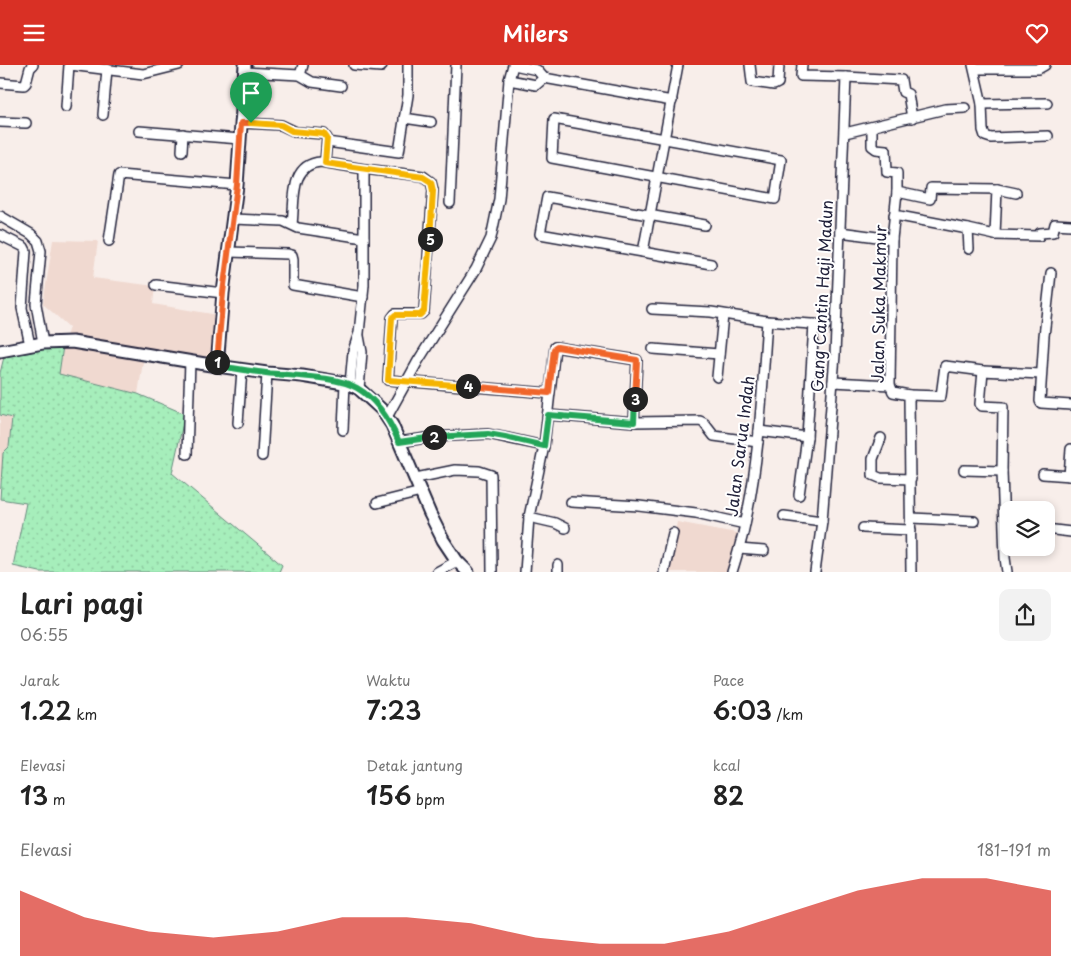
<!DOCTYPE html>
<html lang="id">
<head>
<meta charset="utf-8">
<style>
	:root { --surface:#fff; --page:#f2f2f2; --text:#222; --muted:#767676; --accent:#d93025 }
	body { margin:0; font-family:"Playpen Sans",sans-serif; background:var(--page); color:var(--text); height:100vh; display:flex; flex-direction:column; font-size:19px; white-space:nowrap }
	* { box-sizing:border-box; margin:0 }
	p { font-size:16px; color:var(--muted) }
	.icon { flex:none; width:28px; height:28px; fill:none; stroke:currentColor; stroke-width:2; stroke-linecap:round; stroke-linejoin:round }
	.map { position:relative; height:507px; overflow:hidden }
	.sheet { display:flex; flex-direction:column; background:var(--surface); flex:1 }
	.sheet>* { flex:none }
	.tools { position:absolute; left:1000px; top:436px; display:grid; gap:10px }
	.tools a { display:grid; place-items:center; width:55px; height:55px; border-radius:10px; background:var(--surface); box-shadow:0 2px 8px #0003; font-size:25px }
	.pin { position:absolute; display:grid; place-items:center; width:42px; height:42px; color:#fff; margin:-51px -21px; border-radius:50% 50% 50% 0; rotate:-45deg; box-shadow:0 0 5px #0007 }
	.pin .icon { rotate:45deg }
	.km { position:absolute; width:25px; height:25px; margin:-12px; border-radius:50%; background:#222; color:#fff; font-size:14px; line-height:25px; text-align:center }
	.round { display:grid; place-items:center; flex:none; width:52px; height:52px; border-radius:10px; background:var(--page) }
	.headline { display:flex; align-items:center; justify-content:space-between; height:85px; padding:0 20px }
	h1 { font-size:28px; font-weight:600; line-height:38px }
	.metrics { display:grid; grid-template-columns:repeat(3,1fr); gap:8px; height:85px; padding:5px 20px }
	.metrics div { display:grid; align-content:center }
	.metrics b { font-size:25px; font-weight:600 }
	.metrics small { font-size:14px; font-weight:400 }
	.metrics p { font-size:14px }
	.chart { height:140px; padding:10px 20px }
	.chart p { display:flex; justify-content:space-between }
	.chart svg { width:100%; height:90px; margin-top:5px; fill:var(--accent); opacity:.7 }
	header { display:flex; justify-content:space-between; align-items:center; height:65px; padding:0 20px; background:var(--accent); color:#fff; font-size:22px; font-weight:600 }
	.map>svg:first-child { display:block }
</style>
</head>
<body>
<header><svg class="icon" aria-label="menu" viewBox="0 0 24 24"><path d="M4 6h16M4 12h16M4 18h16"/></svg>Milers<svg class="icon" aria-label="heart" viewBox="0 0 24 24"><path d="M12 20l-8-8c-3-5 5-10 8-4 3-6 11-1 8 4z"/></svg></header>
<div class="map">
<svg width="1071" height="507" viewBox="0 0 1071 507">
	<defs>
		<pattern id="grass-dots" width="8" height="8" patternUnits="userSpaceOnUse" patternTransform="scale(1.25)"><rect width="8" height="8" fill="#a6eebb"/><path d="M2 2h.1M6 6h.1" fill="none" stroke="#8fcca2" stroke-width="1.8" stroke-linecap="round"/></pattern>
	</defs>
	<rect width="100%" height="100%" fill="#f8eeea"/>
	<filter id="ink" filterUnits="userSpaceOnUse"><feTurbulence type="fractalNoise" baseFrequency=".02" numOctaves="2"/><feDisplacementMap in="SourceGraphic" scale="10" xChannelSelector="R" yChannelSelector="G"/><feConvolveMatrix kernelMatrix="1 2 1 2 8 2 1 2 1" color-interpolation-filters="sRGB"/></filter>
	<g filter="url(#ink)">
		<g fill="#f0d9d0">
			<polygon points="53,175 98,176 93,213 155,221 153,239 218,250 214,298 145,284 138,329 59,309 63,281 69,262 43,239"/>
			<polygon points="0,350 12,352 9,382 0,418"/>
			<polygon points="677,457 742,469 733,507 667,507"/>
		</g>
		<polygon fill="url(#grass-dots)" stroke="#64887b" points="63,281 59,309 138,329 185,349 172,408 282,500 279,507 40,507 13,501 26,438 0,434 3,388 9,382 12,353 0,350 0,308 4,292"/>
		<g fill="none" stroke-linecap="round" stroke-linejoin="round">
			<g stroke="#22223b" stroke-width="12">
				<g id="street">
					<polyline points="70,0 143,9 179,0"/>
					<polyline points="354,0 381,2 382,0"/>
					<polyline points="514,0 537,5 544,13 672,36"/>
					<polyline points="750,0 752,17 774,20 778,18 779,0"/>
					<polyline points="802,0 801,11 846,12 835,290 822,456 815,507"/>
					<polyline points="973,0 982,39 983,65 985,71 991,73 1048,71"/>
					<polyline points="975,4 1038,4 1045,0"/>
					<polyline points="245,7 300,10 312,17 341,21"/>
					<polyline points="300,10 303,0"/>
					<polyline points="846,12 901,15 903,27 908,29 912,53"/>
					<polyline points="509,15 536,20 544,13"/>
					<polyline points="0,18 24,20 26,18 30,3 33,0"/>
					<polyline points="982,39 1047,38"/>
					<polyline points="66,42 69,0"/>
					<polyline points="103,50 107,4"/>
					<polyline points="404,53 431,57"/>
					<polygon points="554,54 781,95 775,134 552,93"/>
					<polyline points="0,57 26,58"/>
					<polyline points="241,58 281,60 296,67 324,69 327,73 325,97"/>
					<polyline points="872,62 872,81 876,84 886,85 887,107 897,108 897,127 892,174 890,320 893,327 909,330 909,334 911,507"/>
					<polyline points="139,66 240,74"/>
					<polyline points="845,68 945,44 965,43"/>
					<polyline points="327,77 399,87 408,30 408,0"/>
					<polyline points="182,86 183,69"/>
					<polyline points="364,104 423,111 431,117 433,125 424,246 421,249 395,249 392,253 388,315 549,328"/>
					<polyline points="897,127 930,134 931,123 997,124 1016,128"/>
					<polyline points="450,138 456,0"/>
					<polyline points="894,150 968,164 969,184"/>
					<polyline points="0,151 31,169 38,176 41,186 36,239 43,278"/>
					<polyline points="233,154 283,156 298,163 364,173"/>
					<path d="M292,159c3,-22 -3,-60 29,-62l43,7v116l-5,48 -6,18 -3,33"/>
					<polyline points="705,160 547,132 540,169 711,199"/>
					<polyline points="968,164 995,170 1039,171 1040,168 1053,167 1055,159 1071,160"/>
					<polyline points="840,167 892,174"/>
					<polyline points="0,170 24,182 26,186 22,243 30,280"/>
					<polyline points="995,170 997,124"/>
					<polyline points="109,176 119,110 237,120"/>
					<polyline points="229,187 288,189 292,190 293,194 293,220 363,232"/>
					<polyline points="643,187 678,0"/>
					<polyline points="1051,208 1044,271 1040,336 1041,338 1071,340"/>
					<polyline points="156,220 223,228"/>
					<polyline points="652,244 711,247 767,256 826,260"/>
					<polyline points="653,284 719,289"/>
					<polyline points="717,312 723,250"/>
					<polyline points="833,317 890,320"/>
					<polyline points="359,324 362,287 359,271"/>
					<polyline points="909,330 941,331 945,301 983,306"/>
					<polyline points="548,350 634,357 700,356 704,358 714,371 758,377"/>
					<polyline points="387,352 418,296 476,204 491,173 499,134 509,15 513,0"/>
					<polyline points="238,358 242,305"/>
					<polyline points="343,365 345,318"/>
					<polyline points="759,366 807,372"/>
					<polyline points="881,373 873,394 873,410 880,413 911,414"/>
					<polyline points="399,377 433,372 488,369 544,381"/>
					<polyline points="187,389 190,296"/>
					<polyline points="262,391 267,308"/>
					<polyline points="964,405 1002,406"/>
					<polyline points="1043,409 1071,411"/>
					<polyline points="1069,411 1071,384"/>
					<polyline points="416,413 455,405 479,406 491,410 492,507"/>
					<polyline points="799,430 807,372 814,259"/>
					<polyline points="571,437 639,441 696,448 745,459"/>
					<polyline points="377,438 421,427"/>
					<polyline points="784,451 822,456"/>
					<polyline points="529,452 555,458 565,463"/>
					<polyline points="912,453 974,456"/>
					<polyline points="863,463 911,465"/>
					<polyline points="1046,464 1071,467"/>
					<polyline points="739,484 764,486"/>
					<polyline points="437,507 457,496"/>
					<polyline points="525,507 529,452 544,381 555,282 637,295 634,357"/>
					<polyline points="558,507 558,500"/>
					<polyline points="664,507 673,468"/>
					<path d="M732,507c5,-16 10,-32 13,-48 15,-67 17,-135 22,-203"/>
					<polyline points="1007,507 1005,493 1002,406 1003,342 982,341 980,339 983,306 1041,309"/>
				</g>
			</g>
			<g stroke="#22223b" stroke-width="15">
				<g id="secondary">
					<polyline points="0,286 43,278 72,277 217,301 267,308 302,311 350,319 359,324 382,345 392,360 430,449 443,475 457,496 468,507"/>
					<polyline points="217,301 223,228 237,120 245,0"/>
				</g>
			</g>
			<use href="#street" stroke="#fff" stroke-width="9"/>
			<use href="#secondary" stroke="#fff" stroke-width="11"/>
		</g>
	</g>
	<g fill="none" stroke-linecap="round" stroke-linejoin="round" filter="url(#ink)">
		<g stroke="#fff" stroke-width="10">
			<polyline id="split-1" points="217,297 223,228 237,120 241,58 251,58"/>
		</g>
		<g stroke="#fff" stroke-width="10">
			<path id="split-2" d="M217,297v4c16,2 33,5 49,7 24,3 71,3 91,15 21,12 33,33 42,54l35,-5"/>
		</g>
		<g stroke="#fff" stroke-width="10">
			<polyline id="split-3" points="434,372 488,369 505,372 544,381 548,350 634,357 635,334"/>
		</g>
		<g stroke="#fff" stroke-width="10">
			<polyline id="split-4" points="468,321 549,328 554,284 557,282 637,295 635,334"/>
		</g>
		<g stroke="#fff" stroke-width="10">
			<polyline id="split-5" points="430,174 424,246 420,250 395,250 392,253 388,315 468,321"/>
		</g>
		<g stroke="#fff" stroke-width="10">
			<polyline id="split-6" points="251,58 281,60 292,66 324,69 327,73 325,98 423,112 431,117 433,126 430,174"/>
		</g>
		<use href="#split-1" stroke="#f0652b" stroke-width="6"/>
		<use href="#split-2" stroke="#22a559" stroke-width="6"/>
		<use href="#split-3" stroke="#22a559" stroke-width="6"/>
		<use href="#split-4" stroke="#f0652b" stroke-width="6"/>
		<use href="#split-5" stroke="#f5b400" stroke-width="6"/>
		<use href="#split-6" stroke="#f5b400" stroke-width="6"/>
	</g>
	<g text-anchor="middle" dominant-baseline="central" stroke-width="4" stroke-linejoin="round" paint-order="stroke">
		<g font-size="16" fill="#22223b" stroke="#fff">
			<text transform="translate(821 231) rotate(-87)">Gang Cantin Haji Madun</text>
			<text transform="translate(878 239) rotate(-89)">Jalan Suka Makmur</text>
			<text transform="translate(739 381) rotate(-83)">Jalan Sarua Indah</text>
		</g>
	</g>
</svg>
<div class="tools">
<a><svg class="icon" aria-label="layers" viewBox="0 0 24 24"><path d="M12 4l9 5-9 5-9-5zM3 14l9 5 9-5"/></svg></a>
</div>
<div class="pin" style="left:251px;top:58px;background:#1e9e55"><svg class="icon" aria-label="arrive" viewBox="0 0 24 24"><path d="M6 21V4h12l-3 4 3 4H6"/></svg></div>
<b class="km" style="left:217px;top:297px">1</b>
<b class="km" style="left:434px;top:372px">2</b>
<b class="km" style="left:635px;top:334px">3</b>
<b class="km" style="left:468px;top:321px">4</b>
<b class="km" style="left:430px;top:174px">5</b>
</div>
<section class="sheet">
<div class="headline"><div><h1>Lari pagi</h1><p>06:55</p></div><a class="round"><svg class="icon" aria-label="share" viewBox="0 0 24 24"><path d="M12 15V3M7 8l5-5 5 5M5 13v7h14v-7"/></svg></a></div>
<div class="metrics">
<div><p>Jarak</p><b>1.22<small> km</small></b></div>
<div><p>Waktu</p><b>7:23</b></div>
<div><p>Pace</p><b>6:03<small> /km</small></b></div>
</div>
<div class="metrics">
<div><p>Elevasi</p><b>13<small> m</small></b></div>
<div><p>Detak jantung</p><b>156<small> bpm</small></b></div>
<div><p>kcal</p><b>82</b></div>
</div>
<div class="chart"><p><span>Elevasi</span>181–191 m</p>
<svg viewBox="0 0 160 44" preserveAspectRatio="none"><path d="M0 44V12L10 25L20 32L30 35L40 32L50 25L60 25L70 28L80 35L90 38L100 38L110 32L120 22L130 12L140 6L150 6L160 12V44z"/></svg>
</div>
</section>
</body>
</html>
